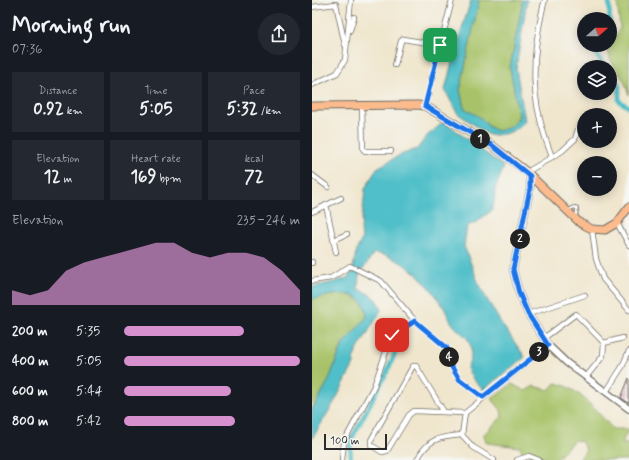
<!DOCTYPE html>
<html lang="en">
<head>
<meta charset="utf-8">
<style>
	:root { --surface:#171b24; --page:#242831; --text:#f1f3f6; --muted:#9ea1a6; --accent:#d690ce }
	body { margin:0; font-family:Mynerve,sans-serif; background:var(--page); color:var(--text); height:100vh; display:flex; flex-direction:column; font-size:15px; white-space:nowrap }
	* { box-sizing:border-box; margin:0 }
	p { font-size:13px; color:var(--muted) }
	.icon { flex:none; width:22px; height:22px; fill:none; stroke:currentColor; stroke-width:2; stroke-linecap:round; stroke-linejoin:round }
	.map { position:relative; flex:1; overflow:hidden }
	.sheet { display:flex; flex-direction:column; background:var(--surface); width:312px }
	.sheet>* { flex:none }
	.needle { width:26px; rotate:70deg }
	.fabs { position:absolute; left:265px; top:12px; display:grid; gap:8px }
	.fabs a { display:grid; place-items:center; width:40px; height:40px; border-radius:50%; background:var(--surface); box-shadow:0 2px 10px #0003; font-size:20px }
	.scale { position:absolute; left:12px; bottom:10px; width:63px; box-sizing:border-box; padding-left:4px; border:2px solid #2b2b2b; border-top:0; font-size:11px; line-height:14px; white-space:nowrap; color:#2b2b2b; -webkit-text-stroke:3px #f6f6f2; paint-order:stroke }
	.pin { position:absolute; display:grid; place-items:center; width:34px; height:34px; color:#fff; margin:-17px; border-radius:8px; box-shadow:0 2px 6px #0006 }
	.km { position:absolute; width:20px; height:20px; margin:-10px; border-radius:50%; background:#222; color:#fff; font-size:11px; line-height:20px; text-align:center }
	.round { display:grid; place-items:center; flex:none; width:42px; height:42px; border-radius:21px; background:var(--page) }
	.summary { display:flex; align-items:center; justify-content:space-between; height:68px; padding:0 12px }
	h1 { font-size:22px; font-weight:700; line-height:30px }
	.metrics { display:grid; grid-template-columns:repeat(3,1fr); gap:6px; height:68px; padding:4px 12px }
	.metrics div { display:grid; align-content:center; border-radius:0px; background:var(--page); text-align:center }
	.metrics b { font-size:17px; font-weight:700 }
	.metrics small { font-size:11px; font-weight:400 }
	.metrics p { font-size:11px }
	.chart { height:112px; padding:8px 12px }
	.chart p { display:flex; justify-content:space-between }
	.chart svg { width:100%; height:72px; margin-top:4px; fill:var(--accent); opacity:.7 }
	ul { padding:0 12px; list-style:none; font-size:13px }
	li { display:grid; grid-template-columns:64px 48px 1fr; align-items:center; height:30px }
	li i { height:10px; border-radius:5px; background:var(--accent) }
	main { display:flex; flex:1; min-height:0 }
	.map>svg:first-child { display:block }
</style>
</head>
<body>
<main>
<section class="sheet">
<div class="summary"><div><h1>Morning run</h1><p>07:36</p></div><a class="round"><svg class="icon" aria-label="share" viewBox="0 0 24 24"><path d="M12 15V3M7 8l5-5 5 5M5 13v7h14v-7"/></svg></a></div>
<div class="metrics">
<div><p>Distance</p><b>0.92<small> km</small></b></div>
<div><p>Time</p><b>5:05</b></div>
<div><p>Pace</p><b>5:32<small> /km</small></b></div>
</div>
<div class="metrics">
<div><p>Elevation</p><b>12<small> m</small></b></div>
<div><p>Heart rate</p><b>169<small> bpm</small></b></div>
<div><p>kcal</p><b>72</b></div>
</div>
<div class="chart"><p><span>Elevation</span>235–246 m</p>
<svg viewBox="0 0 160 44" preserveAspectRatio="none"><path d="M0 44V35L10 38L20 35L30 23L40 18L50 15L60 12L70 9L80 6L90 6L100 12L110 15L120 12L130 12L140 15L150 23L160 35V44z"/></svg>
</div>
<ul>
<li><b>200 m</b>5:35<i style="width:68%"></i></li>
<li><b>400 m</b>5:05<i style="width:100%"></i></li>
<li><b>600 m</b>5:44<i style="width:61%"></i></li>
<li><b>800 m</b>5:42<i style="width:63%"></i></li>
</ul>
</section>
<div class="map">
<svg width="317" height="460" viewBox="0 0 317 460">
	<rect width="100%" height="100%" fill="#f6f6f2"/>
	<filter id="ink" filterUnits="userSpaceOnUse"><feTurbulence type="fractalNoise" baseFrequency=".025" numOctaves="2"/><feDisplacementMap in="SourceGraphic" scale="8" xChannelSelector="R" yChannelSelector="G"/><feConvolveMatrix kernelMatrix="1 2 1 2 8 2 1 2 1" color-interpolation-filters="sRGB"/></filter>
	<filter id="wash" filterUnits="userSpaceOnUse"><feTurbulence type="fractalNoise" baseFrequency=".012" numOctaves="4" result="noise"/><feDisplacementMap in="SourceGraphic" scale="16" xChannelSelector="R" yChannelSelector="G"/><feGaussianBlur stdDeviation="0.9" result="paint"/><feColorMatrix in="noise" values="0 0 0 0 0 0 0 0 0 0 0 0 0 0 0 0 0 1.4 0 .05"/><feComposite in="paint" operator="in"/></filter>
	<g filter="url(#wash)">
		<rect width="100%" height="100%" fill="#f0e6cd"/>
		<g fill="#a7c268" stroke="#69764a">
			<path d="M167,0h44l-13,68 9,48c-4,10 -12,13 -22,15l-9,-5 -7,-8 -17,-10 -4,-18z"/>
			<polygon points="305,0 317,0 317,95 312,81 298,59 296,50 308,28"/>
			<path d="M28,293c15,2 26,8 27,24l-24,27 -15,38 -16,28v-111z"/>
			<path d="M243,383c22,2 44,31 58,46h16l-6,11v4h6v16h-50l7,-10 -5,-9 -7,-1 -18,20c-14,0 -20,-9 -33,-6l-3,-7 -33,-4 -4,-8 19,-18 -1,-7 -9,-11 20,-15 13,7 9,-5 15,4z"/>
		</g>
		<g fill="#51bfc9" stroke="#3e757a">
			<path d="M159,0h8l-19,90 4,18 17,10 7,8 9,5c10,-2 18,-5 22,-15l-9,-48 13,-68h4l-11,68 9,53c-10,12 -21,14 -36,14l-32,-22 -12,-23 9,-36z"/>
			<path d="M134,123l58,44 -9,22 -1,14 -3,8 -16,12 -8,3 -3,20 16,41 21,36 24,34 -42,33 -10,-11 -6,-11c3,-8 6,-16 3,-24 -2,-8 -11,-12 -16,-18 -5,-6 -7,-13 -11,-20 -15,-24 -39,-49 -69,-53l-15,22 -1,14c12,5 19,8 23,21l-26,44 -1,10 -18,35 -24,40v-29l16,-28 15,-38 24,-27c-1,-32 -35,-22 -55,-18v-12l23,-5 12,-4 5,-5 4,-22 6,-12 -1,-10 4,-40 12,-21 23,-13 17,-6 9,-12 15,-13z"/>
		</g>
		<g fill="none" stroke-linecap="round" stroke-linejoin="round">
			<g stroke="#51bfc9" stroke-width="4.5">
				<polyline points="297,0 298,26"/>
				<polyline points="286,45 285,56 293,67"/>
				<polyline points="298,73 307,85 307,101 317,107"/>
				<polyline points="39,460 38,442 75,372 92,332"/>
			</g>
		</g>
		<g id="blocks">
			<polygon fill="#d9a0bd" points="317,378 317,403 309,398"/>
		</g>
	</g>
	<g filter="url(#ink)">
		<use href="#blocks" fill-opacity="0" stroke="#706c64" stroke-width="1"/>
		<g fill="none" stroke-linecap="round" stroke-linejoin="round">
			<g stroke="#706c64" stroke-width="4">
				<polyline id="service" points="256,210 263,207 265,209 264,217"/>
			</g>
			<g stroke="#706c64" stroke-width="6">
				<g id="minor">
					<path d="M233,0c-3,9 -4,18 -6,27 -9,48 -5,84 13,130"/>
					<polyline points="0,7 24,4 33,45"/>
					<polyline points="38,30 42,17"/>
					<polyline points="83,65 89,41 91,39 128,45"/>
					<polyline points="0,85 25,73 33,60 39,0"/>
					<polyline points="50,105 51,149 53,151 79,151"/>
					<polyline points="113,106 140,0"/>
					<polyline points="215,172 250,151 263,139 267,126"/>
					<polyline points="0,175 16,187"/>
					<polyline points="14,205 24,252"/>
					<polyline points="0,212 29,198"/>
					<polyline points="305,223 317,245"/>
					<polyline points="280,229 284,259 291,279 317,310"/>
					<polyline points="22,240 35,234"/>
					<polyline points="0,262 0,263"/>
					<polyline points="0,281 19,278 38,266 69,281 103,321 135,348 138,364 147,379 171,397"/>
					<polyline points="216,314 273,295"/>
					<polyline points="232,338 264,314 292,343 291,356 274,377"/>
					<polyline points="292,343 311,338"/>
					<polyline points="294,392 310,367 317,351"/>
					<polyline points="132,412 104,366 101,366 59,440 59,445 70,452 75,451 97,415 102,411 153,413 236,345"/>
					<polyline points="153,413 150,435 161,447 182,460"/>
					<polyline points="30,460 32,442 62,386 80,335 103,321"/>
					<path d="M105,460c11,-22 23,-23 45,-25"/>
					<polyline points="205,460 217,456 227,460"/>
				</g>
			</g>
			<g stroke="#706c64" stroke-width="8">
				<polyline id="tertiary" points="218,176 218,189 201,269 207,293 216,314 236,345 255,363 317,409"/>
			</g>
			<g stroke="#706c64" stroke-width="9">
				<polyline id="primary" points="0,106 106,105 113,106 181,146 215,172 268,223 280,229 293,230 305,223 317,207"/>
			</g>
			<use href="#service" stroke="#fff" stroke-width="2"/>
			<use href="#minor" stroke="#fff" stroke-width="4.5"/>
			<use href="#tertiary" stroke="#fff" stroke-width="5.5"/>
			<use href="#primary" stroke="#fbbb8d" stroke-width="7"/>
		</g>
	</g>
	<g fill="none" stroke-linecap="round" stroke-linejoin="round" filter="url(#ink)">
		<g stroke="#fff" stroke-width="8">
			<polyline id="route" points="80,335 103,321 135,348 138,364 147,379 171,397 236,345 216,314 207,293 201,269 218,189 218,176 181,146 113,106 128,45"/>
		</g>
		<use href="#route" stroke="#1a73e8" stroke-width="5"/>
	</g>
</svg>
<div class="fabs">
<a><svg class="needle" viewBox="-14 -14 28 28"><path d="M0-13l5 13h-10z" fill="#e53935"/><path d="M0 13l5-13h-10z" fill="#9ea1a6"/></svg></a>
<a><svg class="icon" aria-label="layers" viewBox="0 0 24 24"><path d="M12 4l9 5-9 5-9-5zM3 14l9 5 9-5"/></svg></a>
<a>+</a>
<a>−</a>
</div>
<div class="scale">100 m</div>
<div class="pin" style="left:128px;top:45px;background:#1e9e55"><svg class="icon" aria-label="arrive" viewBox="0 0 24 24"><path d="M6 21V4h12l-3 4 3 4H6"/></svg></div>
<div class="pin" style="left:80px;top:335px;background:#d93025"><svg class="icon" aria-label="check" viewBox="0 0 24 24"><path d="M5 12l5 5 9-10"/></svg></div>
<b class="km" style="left:168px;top:139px">1</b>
<b class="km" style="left:208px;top:239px">2</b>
<b class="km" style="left:227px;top:352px">3</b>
<b class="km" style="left:137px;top:357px">4</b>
</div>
</main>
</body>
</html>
